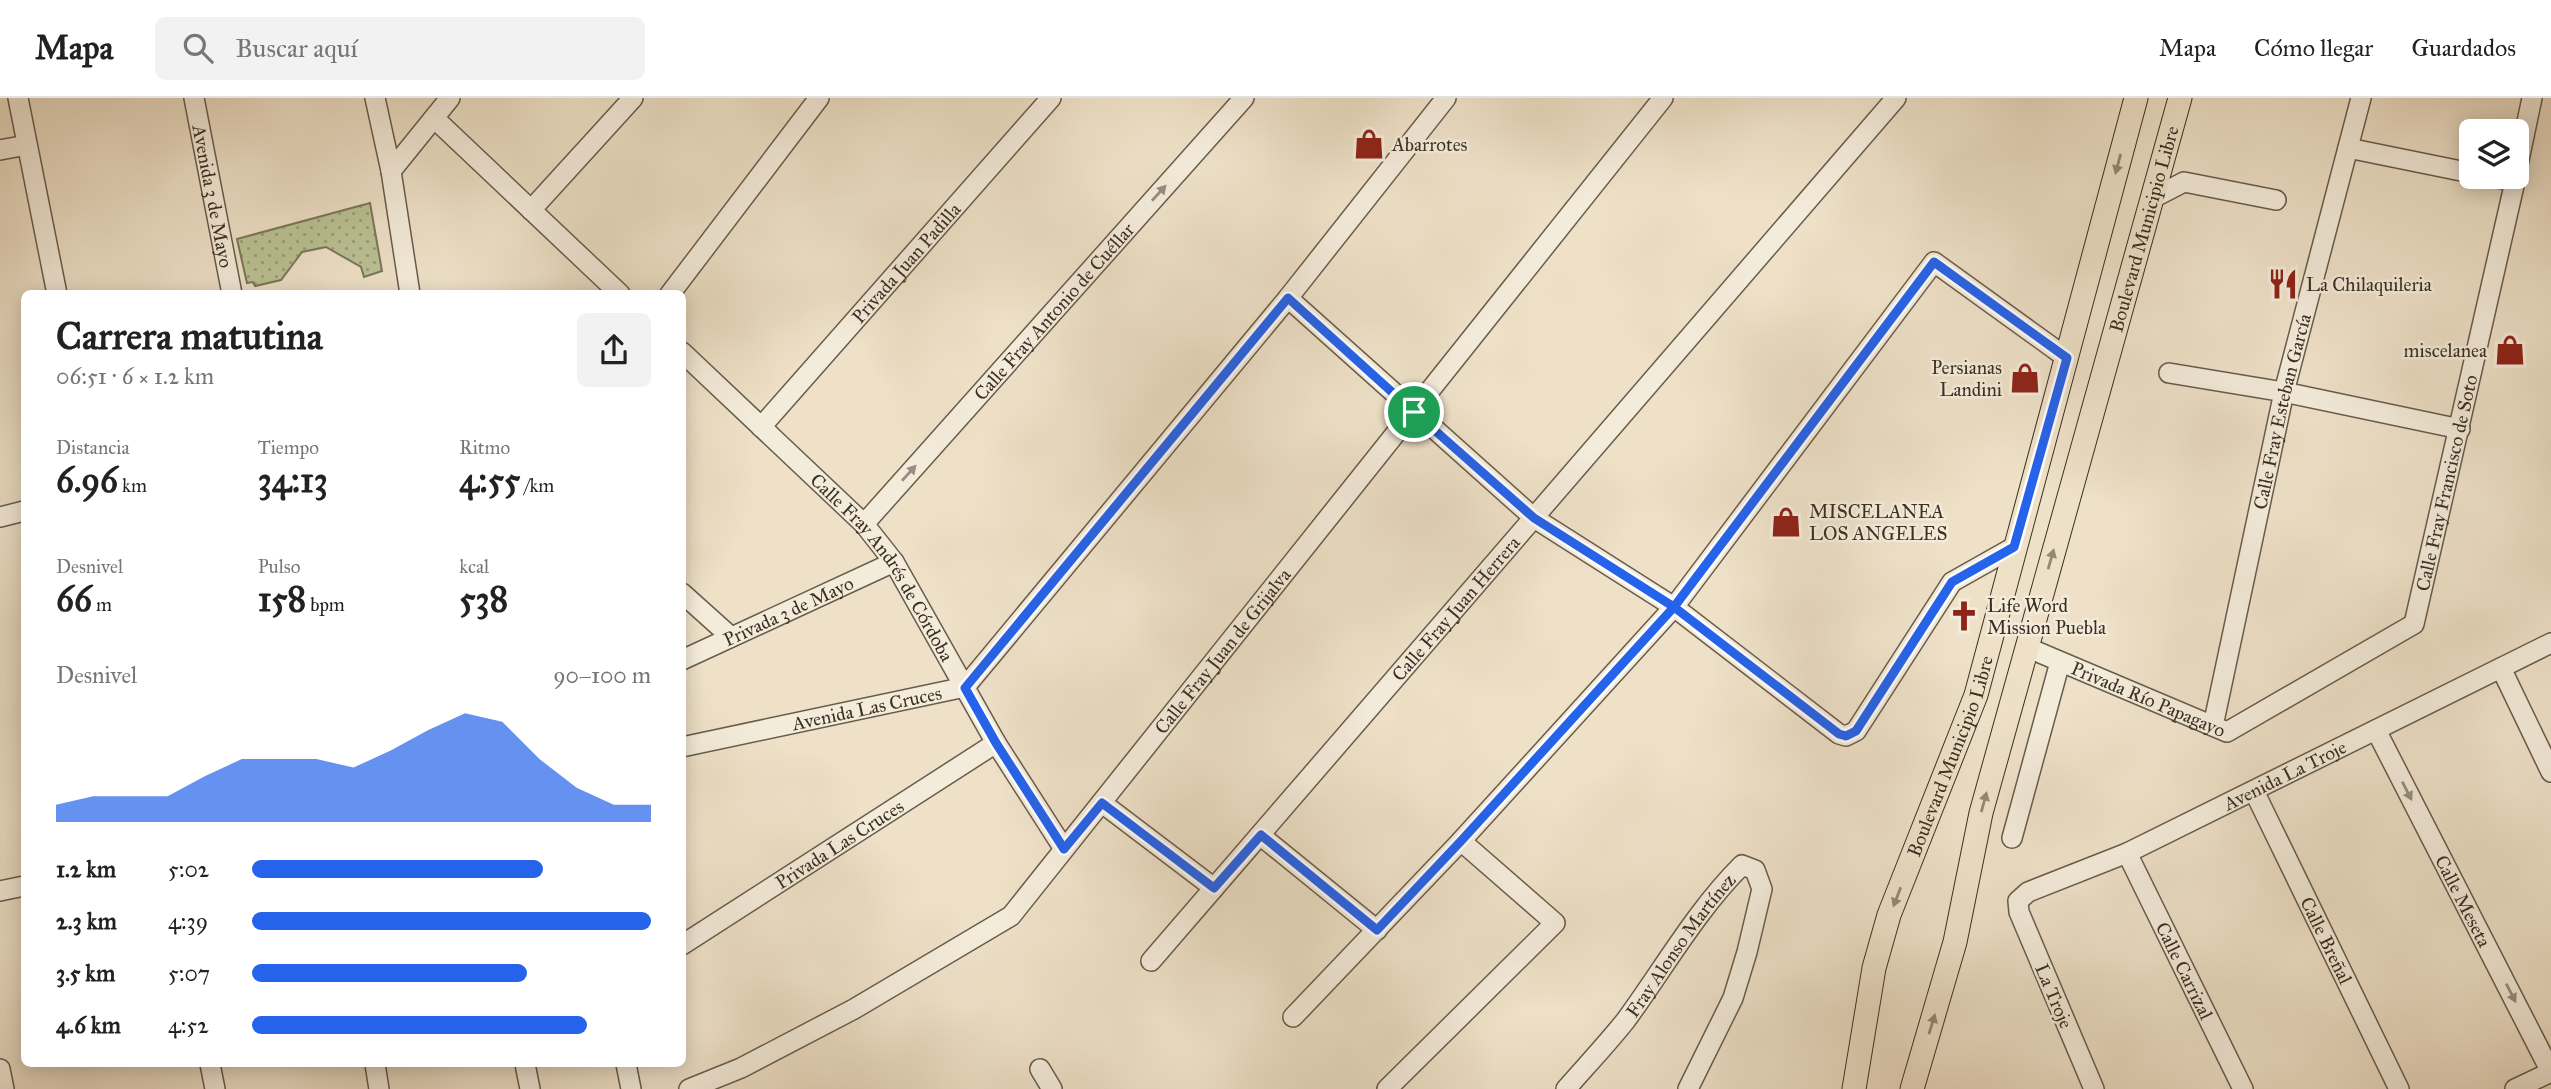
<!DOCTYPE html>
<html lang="es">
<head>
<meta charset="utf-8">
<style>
	:root { --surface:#fff; --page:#f2f2f2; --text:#222; --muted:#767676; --line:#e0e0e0; --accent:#2563eb }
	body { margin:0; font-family:"IM FELL Great Primer",serif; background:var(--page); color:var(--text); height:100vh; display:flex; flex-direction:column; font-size:26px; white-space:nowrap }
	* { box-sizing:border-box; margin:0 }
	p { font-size:23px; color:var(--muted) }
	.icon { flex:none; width:38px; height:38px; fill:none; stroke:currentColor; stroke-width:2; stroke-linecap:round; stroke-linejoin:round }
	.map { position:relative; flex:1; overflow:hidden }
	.drawer { position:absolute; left:21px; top:192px; width:665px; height:777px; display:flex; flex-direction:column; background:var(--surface); border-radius:10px; box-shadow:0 4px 18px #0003 }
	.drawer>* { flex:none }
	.tools { position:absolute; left:2459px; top:21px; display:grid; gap:14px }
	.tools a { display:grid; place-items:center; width:70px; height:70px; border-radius:10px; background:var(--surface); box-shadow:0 4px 18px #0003; font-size:35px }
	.pin { position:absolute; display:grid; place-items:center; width:60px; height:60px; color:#fff; margin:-30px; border:4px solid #fff; border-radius:50%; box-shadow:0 2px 7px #0007 }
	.round { display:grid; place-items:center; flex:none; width:74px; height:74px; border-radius:10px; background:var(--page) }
	.headline { display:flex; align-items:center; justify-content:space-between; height:119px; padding:0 35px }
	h1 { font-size:38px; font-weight:700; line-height:52px }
	.stats { display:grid; grid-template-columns:repeat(3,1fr); gap:10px; height:119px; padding:7px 35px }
	.stats div { display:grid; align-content:center }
	.stats b { font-size:35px; font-weight:700 }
	.stats small { font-size:19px; font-weight:400 }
	.stats p { font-size:19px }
	.chart { height:196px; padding:14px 35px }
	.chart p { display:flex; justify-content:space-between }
	.chart svg { width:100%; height:126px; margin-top:7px; fill:var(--accent); opacity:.7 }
	ul { padding:0 35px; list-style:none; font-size:23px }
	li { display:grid; grid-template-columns:112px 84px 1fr; align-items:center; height:52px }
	li i { height:18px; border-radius:9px; background:var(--accent) }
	header { display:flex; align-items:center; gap:42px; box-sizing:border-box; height:98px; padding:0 35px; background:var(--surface); border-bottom:2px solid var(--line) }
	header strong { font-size:33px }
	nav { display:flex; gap:38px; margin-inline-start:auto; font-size:24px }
	.search { width:490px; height:63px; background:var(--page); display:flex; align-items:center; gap:18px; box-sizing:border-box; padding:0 24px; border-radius:10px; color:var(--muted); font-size:26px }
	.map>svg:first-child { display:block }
</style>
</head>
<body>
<header>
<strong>Mapa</strong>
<div class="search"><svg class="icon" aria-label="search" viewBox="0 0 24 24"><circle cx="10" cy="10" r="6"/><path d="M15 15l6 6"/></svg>Buscar aquí</div>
<nav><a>Mapa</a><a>Cómo llegar</a><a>Guardados</a></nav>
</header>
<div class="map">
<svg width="2551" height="991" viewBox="0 0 2551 991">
	<defs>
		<pattern id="park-dots" width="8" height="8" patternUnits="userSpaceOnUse" patternTransform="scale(1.75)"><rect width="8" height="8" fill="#bbc294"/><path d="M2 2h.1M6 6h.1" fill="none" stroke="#999e79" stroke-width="1.8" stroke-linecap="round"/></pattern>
	</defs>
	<rect width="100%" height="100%" fill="#eee1c8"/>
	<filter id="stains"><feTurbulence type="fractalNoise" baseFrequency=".00286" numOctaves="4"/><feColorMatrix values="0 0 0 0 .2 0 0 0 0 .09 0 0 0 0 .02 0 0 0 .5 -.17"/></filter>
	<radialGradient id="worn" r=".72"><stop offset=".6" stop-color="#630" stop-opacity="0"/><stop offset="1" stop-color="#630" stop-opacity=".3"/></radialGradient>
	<polygon fill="url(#park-dots)" stroke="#7b785c" stroke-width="2" points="370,105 382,173 364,179 361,169 326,149 302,154 281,182 255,188 253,184 247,185 237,141"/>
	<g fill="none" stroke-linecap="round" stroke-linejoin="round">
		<g stroke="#685c4d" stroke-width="22">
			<g id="minor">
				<polyline points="18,0 57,196"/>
				<path id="s1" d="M194,0l38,196"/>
				<polyline points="375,0 391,73 410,196"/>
				<polyline points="434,20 620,196"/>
				<polyline points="2348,50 2471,75"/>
				<polyline points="0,52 27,47"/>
				<polyline points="391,73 450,0"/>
				<polyline points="2516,76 2532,0"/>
				<polyline points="2491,79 2515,83"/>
				<polyline points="2151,101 2184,84 2276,102"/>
				<polyline points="531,112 633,0"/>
				<polyline points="670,196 819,0"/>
				<polyline points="1288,200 1534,420 1674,509 1839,636 1846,638 1856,633 1952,484 2014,449"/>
				<path id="s2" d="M682,254l182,172 30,38 102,181 68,106"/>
				<polyline points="2169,275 2284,294 2460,331"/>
				<path id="s3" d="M761,329l290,-329"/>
				<polyline points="0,419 24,413"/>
				<path id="s4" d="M864,426l380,-426"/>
				<polyline points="682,495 731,539"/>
				<path id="s5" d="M2026,549l201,85 187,-108 102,-447"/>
				<path id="s6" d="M682,562l212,-98"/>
				<polyline points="2501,570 2551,674"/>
				<path id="s7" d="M2213,628l71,-334 77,-294"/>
				<path id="s8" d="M2376,632l175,342"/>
				<path id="s9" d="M682,649l283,-60 323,-389 158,-200"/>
				<path id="s10" d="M2254,693l145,298"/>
				<polyline points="1102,705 1214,790"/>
				<polyline points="1260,737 1377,832"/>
				<polyline points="2012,740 2060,564"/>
				<path id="s11" d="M2127,755l116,236"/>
				<polyline points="0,793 24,788"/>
				<path id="s12" d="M682,847l314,-202"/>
				<path id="s13" d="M1151,863l745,-863"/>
				<polyline points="1293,919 1461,743 1674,509 1934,164 2067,260"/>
				<polyline points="210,966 215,991"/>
				<polyline points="375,966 379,991"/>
				<polyline points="525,966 530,991"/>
				<polyline points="626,966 631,991"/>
				<polyline points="0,971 4,991"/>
				<polyline points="1040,971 1052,991"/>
				<path id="s14" d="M689,991l52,-21 113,-59 157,-93 652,-818"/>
				<polyline points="1387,991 1555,825 1461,743"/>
				<path id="s15" d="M1566,991c20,-23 41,-45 60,-69 38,-52 70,-109 116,-155l13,5 7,19 -15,63 -14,46 -45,91"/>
				<path id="s16" d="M2094,991l-75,-177 -1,-11 10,-9 99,-39 424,-210"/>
				<polyline points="2515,991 2551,974"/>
			</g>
		</g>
		<g stroke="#3b2f24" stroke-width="25">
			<g id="major">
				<path id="s17" d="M1854,991l20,-121 15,-53 87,-220 160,-597"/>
				<path id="s18" d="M1912,991l43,-147 26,-129 199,-715"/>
			</g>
		</g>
		<use href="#minor" stroke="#f4ecdb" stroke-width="19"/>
		<use href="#major" stroke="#eee1c8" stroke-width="23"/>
	</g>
	<defs><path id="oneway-solid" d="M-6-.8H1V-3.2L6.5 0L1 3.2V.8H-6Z" transform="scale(1.75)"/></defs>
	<g fill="#948876">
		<use href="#oneway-solid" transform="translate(2118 66) rotate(105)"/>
		<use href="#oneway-solid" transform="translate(2051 461) rotate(-74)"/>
		<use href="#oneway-solid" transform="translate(1984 704) rotate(-75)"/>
		<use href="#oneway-solid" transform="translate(1897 799) rotate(111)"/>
		<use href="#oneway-solid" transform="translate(1932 926) rotate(-73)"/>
	</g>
	<g fill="#988e80">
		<use href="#oneway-solid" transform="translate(1159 95) rotate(-48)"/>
		<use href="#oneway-solid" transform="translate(909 375) rotate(-48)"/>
		<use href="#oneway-solid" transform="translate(2407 693) rotate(63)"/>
		<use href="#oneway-solid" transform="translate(2511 895) rotate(63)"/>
	</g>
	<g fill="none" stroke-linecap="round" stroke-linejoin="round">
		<g stroke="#fff" stroke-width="14">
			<polyline id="route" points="1414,314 1288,200 965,590 996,645 1064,751 1102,705 1214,790 1261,737 1377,832 1461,743 1674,509 1934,164 2067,260 2014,449 1952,484 1856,633 1846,638 1839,636 1674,509 1534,420 1414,314"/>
		</g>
		<use href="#route" stroke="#2563eb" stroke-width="9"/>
	</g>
	<defs>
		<g id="shop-bare" transform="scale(2.415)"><path d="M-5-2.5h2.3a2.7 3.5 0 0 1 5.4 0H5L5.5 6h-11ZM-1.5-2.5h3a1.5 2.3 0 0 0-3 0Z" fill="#8f2418" stroke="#f4ecdb" stroke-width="2.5" paint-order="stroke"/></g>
		<g id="restaurant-bare" transform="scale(2.415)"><path d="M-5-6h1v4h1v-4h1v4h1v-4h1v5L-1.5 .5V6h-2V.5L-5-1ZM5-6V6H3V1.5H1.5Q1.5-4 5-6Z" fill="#8f2418" stroke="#f4ecdb" stroke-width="2.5" paint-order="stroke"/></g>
		<g id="church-bare" transform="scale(2.415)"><path d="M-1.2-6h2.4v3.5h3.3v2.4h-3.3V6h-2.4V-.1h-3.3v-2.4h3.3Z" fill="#8f2418" stroke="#f4ecdb" stroke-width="2.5" paint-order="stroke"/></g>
	</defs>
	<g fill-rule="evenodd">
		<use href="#shop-bare" x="1369" y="46"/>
		<use href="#restaurant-bare" x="2283" y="186"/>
		<use href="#shop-bare" x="2510" y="252"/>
		<use href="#shop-bare" x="2025" y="280"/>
		<use href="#shop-bare" x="1786" y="424"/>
		<use href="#church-bare" x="1964" y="518"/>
	</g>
	<g text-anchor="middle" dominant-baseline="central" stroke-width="5" stroke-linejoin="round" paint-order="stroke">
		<g font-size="19" fill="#3b2f24" stroke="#f4ecdb" text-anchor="start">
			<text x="1392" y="46">Abarrotes</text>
			<text x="2306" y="186">La Chilaquileria</text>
			<text x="2487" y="252" text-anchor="end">miscelanea</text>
			<text x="2002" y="269" text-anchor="end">Persianas<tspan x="2002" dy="22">Landini</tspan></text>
			<text x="1809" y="413">MISCELANEA<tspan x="1809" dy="22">LOS ANGELES</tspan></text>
			<text x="1987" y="507">Life Word<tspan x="1987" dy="22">Mission Puebla</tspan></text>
		</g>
		<g font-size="19" fill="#3b2f24" stroke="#f4ecdb">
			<text stroke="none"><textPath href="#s1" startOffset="100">Avenida 3 de Mayo</textPath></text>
			<text stroke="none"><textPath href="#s18" startOffset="891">Boulevard Municipio Libre</textPath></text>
			<text stroke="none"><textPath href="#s3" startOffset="219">Privada Juan Padilla</textPath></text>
			<text stroke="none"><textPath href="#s4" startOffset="285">Calle Fray Antonio de Cuéllar</textPath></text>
			<text stroke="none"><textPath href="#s7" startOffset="322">Calle Fray Esteban García</textPath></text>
			<text stroke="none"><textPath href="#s5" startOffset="579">Calle Fray Francisco de Soto</textPath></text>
			<text stroke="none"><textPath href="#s2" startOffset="296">Calle Fray Andrés de Córdoba</textPath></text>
			<text stroke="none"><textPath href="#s13" startOffset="466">Calle Fray Juan Herrera</textPath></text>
			<text stroke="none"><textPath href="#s6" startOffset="117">Privada 3 de Mayo</textPath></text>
			<text stroke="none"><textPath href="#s14" startOffset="705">Calle Fray Juan de Grijalva</textPath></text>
			<text stroke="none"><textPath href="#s5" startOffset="133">Privada Río Papagayo</textPath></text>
			<text stroke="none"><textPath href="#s9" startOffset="189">Avenida Las Cruces</textPath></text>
			<text stroke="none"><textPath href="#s17" startOffset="348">Boulevard Municipio Libre</textPath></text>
			<text stroke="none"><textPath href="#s16" startOffset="499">Avenida La Troje</textPath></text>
			<text stroke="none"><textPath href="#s12" startOffset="187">Privada Las Cruces</textPath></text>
			<text stroke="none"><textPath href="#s8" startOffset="192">Calle Meseta</textPath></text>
			<text stroke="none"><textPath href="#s10" startOffset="166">Calle Breñal</textPath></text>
			<text stroke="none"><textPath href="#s15" startOffset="184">Fray Alonso Martínez</textPath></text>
			<text stroke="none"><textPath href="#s11" startOffset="131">Calle Carrizal</textPath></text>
			<text transform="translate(2054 898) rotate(67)">La Troje</text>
		</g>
	</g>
	<rect width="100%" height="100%" filter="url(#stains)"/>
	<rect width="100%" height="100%" fill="url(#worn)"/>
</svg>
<div class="tools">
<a><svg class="icon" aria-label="layers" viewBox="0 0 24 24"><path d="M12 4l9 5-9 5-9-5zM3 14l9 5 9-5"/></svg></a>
</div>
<div class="pin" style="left:1414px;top:314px;background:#1e9e55"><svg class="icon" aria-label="arrive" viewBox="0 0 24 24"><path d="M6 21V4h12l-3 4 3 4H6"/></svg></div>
<section class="drawer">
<div class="headline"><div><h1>Carrera matutina</h1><p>06:51 · 6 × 1.2 km</p></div><a class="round"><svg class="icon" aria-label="share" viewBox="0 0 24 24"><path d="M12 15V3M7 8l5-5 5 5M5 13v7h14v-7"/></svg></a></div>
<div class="stats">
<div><p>Distancia</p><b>6.96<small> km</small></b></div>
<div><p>Tiempo</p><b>34:13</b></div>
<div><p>Ritmo</p><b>4:55<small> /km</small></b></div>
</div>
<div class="stats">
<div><p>Desnivel</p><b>66<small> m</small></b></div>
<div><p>Pulso</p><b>158<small> bpm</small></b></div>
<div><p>kcal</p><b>538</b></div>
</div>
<div class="chart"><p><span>Desnivel</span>90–100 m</p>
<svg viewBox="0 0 160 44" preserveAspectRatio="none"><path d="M0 44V38L10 35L20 35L30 35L40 28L50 22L60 22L70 22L80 25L90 19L100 12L110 6L120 9L130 22L140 32L150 38L160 38V44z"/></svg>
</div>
<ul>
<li><b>1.2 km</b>5:02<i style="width:73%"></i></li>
<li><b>2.3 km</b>4:39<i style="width:100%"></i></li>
<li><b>3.5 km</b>5:07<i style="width:69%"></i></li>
<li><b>4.6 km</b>4:52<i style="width:84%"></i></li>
</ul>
</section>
</div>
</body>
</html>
